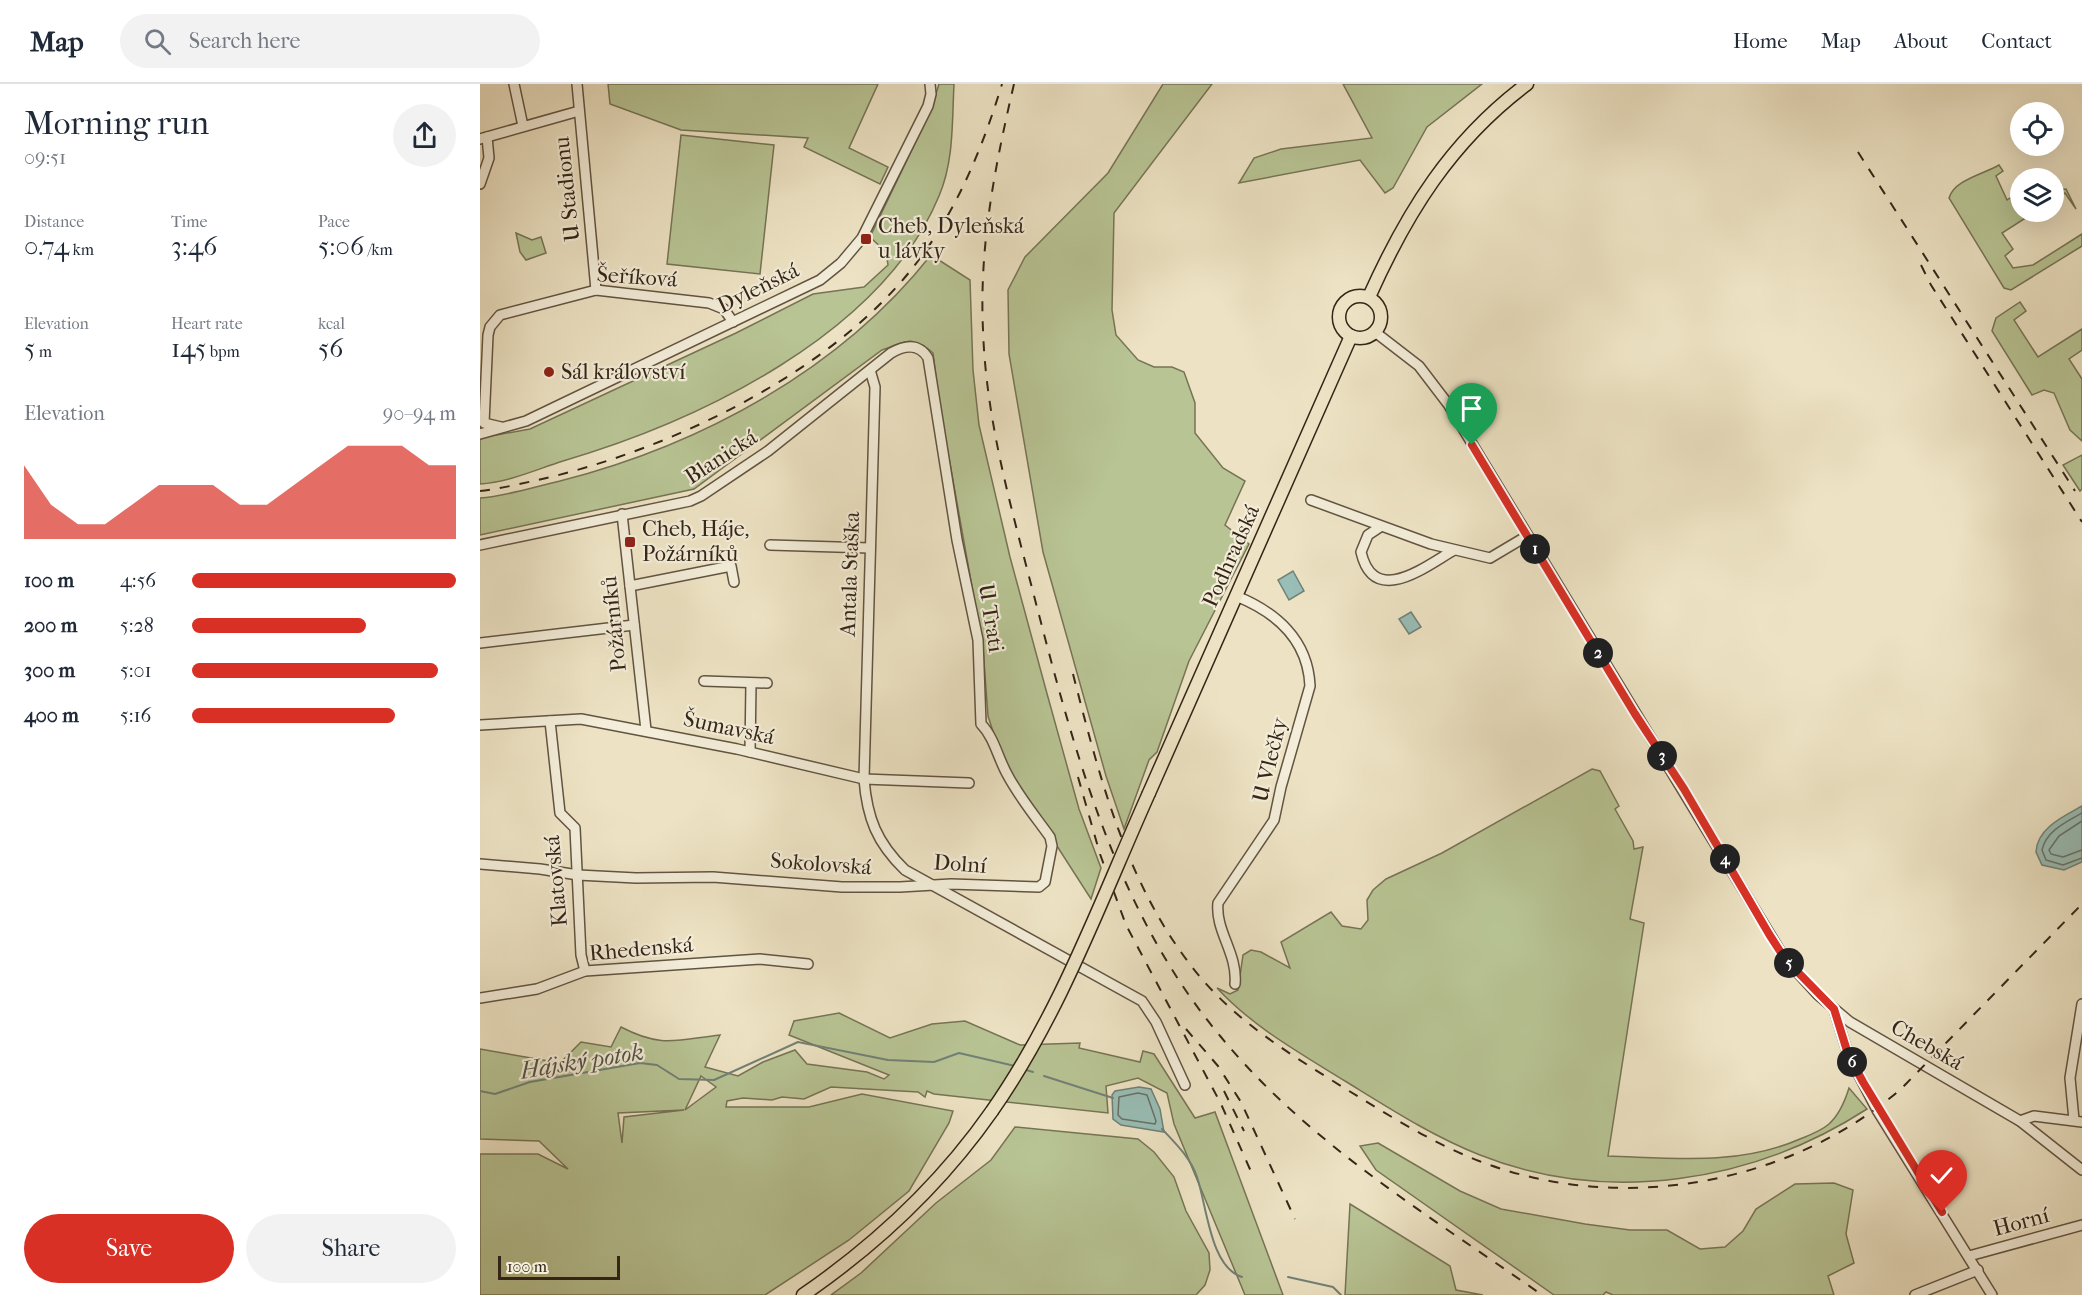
<!DOCTYPE html>
<html lang="en">
<head>
<meta charset="utf-8">
<style>
	:root { --surface:#fff; --page:#f2f2f3; --text:#1f2937; --muted:#747a83; --line:#e0e1e3; --accent:#d93025 }
	body { margin:0; font-family:"IM FELL French Canon",serif; background:var(--page); color:var(--text); height:100vh; display:flex; flex-direction:column; font-size:22px; white-space:nowrap }
	* { box-sizing:border-box; margin:0 }
	p { font-size:20px; color:var(--muted) }
	.icon { flex:none; width:33px; height:33px; fill:none; stroke:currentColor; stroke-width:2; stroke-linecap:round; stroke-linejoin:round }
	.map { position:relative; flex:1; overflow:hidden }
	.details { display:flex; flex-direction:column; background:var(--surface); width:480px }
	.details>* { flex:none }
	.buttons { position:absolute; left:1530px; top:18px; display:grid; gap:12px }
	.buttons a { display:grid; place-items:center; width:54px; height:54px; border-radius:50%; background:var(--surface); box-shadow:0 6px 24px #0002; font-size:30px }
	.scale { position:absolute; left:18px; bottom:15px; width:122px; box-sizing:border-box; padding-left:6px; border:3px solid #342517; border-top:0; font-size:16px; line-height:21px; white-space:nowrap; color:#342517; -webkit-text-stroke:4px #f3edd9; paint-order:stroke }
	.pin { position:absolute; display:grid; place-items:center; width:51px; height:51px; color:#fff; margin:-62px -26px; border-radius:50% 50% 50% 0; rotate:-45deg; box-shadow:0 0 6px #0007 }
	.pin .icon { rotate:45deg }
	.km { position:absolute; width:30px; height:30px; margin:-15px; border-radius:50%; background:#222; color:#fff; font-size:16px; line-height:30px; text-align:center }
	.round { display:grid; place-items:center; flex:none; width:63px; height:63px; border-radius:32px; background:var(--page) }
	.summary { display:flex; align-items:center; justify-content:space-between; height:102px; padding:0 24px }
	h1 { font-size:33px; font-weight:600; line-height:45px }
	.metrics { display:grid; grid-template-columns:repeat(3,1fr); gap:9px; height:102px; padding:6px 24px }
	.metrics div { display:grid; align-content:center }
	.metrics b { font-size:26px; font-weight:600 }
	.metrics small { font-size:16px; font-weight:400 }
	.metrics p { font-size:16px }
	.chart { height:168px; padding:12px 24px }
	.chart p { display:flex; justify-content:space-between }
	.chart svg { width:100%; height:108px; margin-top:6px; fill:var(--accent); opacity:.7 }
	.cta { display:flex; gap:12px; margin-top:auto; padding:12px 24px }
	.cta a { flex:1; height:69px; border-radius:36px; background:var(--accent); color:#fff; font-size:24px; font-weight:600; line-height:69px; text-align:center }
	.cta a+a { background:var(--page); color:var(--text) }
	ul { padding:0 24px; list-style:none; font-size:20px }
	li { display:grid; grid-template-columns:96px 72px 1fr; align-items:center; height:45px }
	li i { height:15px; border-radius:8px; background:var(--accent) }
	header { display:flex; align-items:center; gap:36px; box-sizing:border-box; height:84px; padding:0 30px; background:var(--surface); border-bottom:2px solid var(--line) }
	header strong { font-size:28px }
	nav { display:flex; gap:33px; margin-inline-start:auto; font-size:21px }
	.search { width:420px; height:54px; background:var(--page); display:flex; align-items:center; gap:15px; box-sizing:border-box; padding:0 21px; border-radius:33px; color:var(--muted); font-size:22px }
	main { display:flex; flex:1; min-height:0 }
	.map>svg:first-child { display:block }
</style>
</head>
<body>
<header>
<strong>Map</strong>
<div class="search"><svg class="icon" aria-label="search" viewBox="0 0 24 24"><circle cx="10" cy="10" r="6"/><path d="M15 15l6 6"/></svg>Search here</div>
<nav><a>Home</a><a>Map</a><a>About</a><a>Contact</a></nav>
</header>
<main>
<section class="details">
<div class="summary"><div><h1>Morning run</h1><p>09:51</p></div><a class="round"><svg class="icon" aria-label="share" viewBox="0 0 24 24"><path d="M12 15V3M7 8l5-5 5 5M5 13v7h14v-7"/></svg></a></div>
<div class="metrics">
<div><p>Distance</p><b>0.74<small> km</small></b></div>
<div><p>Time</p><b>3:46</b></div>
<div><p>Pace</p><b>5:06<small> /km</small></b></div>
</div>
<div class="metrics">
<div><p>Elevation</p><b>5<small> m</small></b></div>
<div><p>Heart rate</p><b>145<small> bpm</small></b></div>
<div><p>kcal</p><b>56</b></div>
</div>
<div class="chart"><p><span>Elevation</span>90–94 m</p>
<svg viewBox="0 0 160 44" preserveAspectRatio="none"><path d="M0 44V14L10 30L20 38L30 38L40 30L50 22L60 22L70 22L80 30L90 30L100 22L110 14L120 6L130 6L140 6L150 14L160 14V44z"/></svg>
</div>
<ul>
<li><b>100 m</b>4:56<i style="width:100%"></i></li>
<li><b>200 m</b>5:28<i style="width:66%"></i></li>
<li><b>300 m</b>5:01<i style="width:93%"></i></li>
<li><b>400 m</b>5:16<i style="width:77%"></i></li>
</ul>
<div class="cta"><a>Save</a><a>Share</a></div>
</section>
<div class="map">
<svg width="1602" height="1211" viewBox="0 0 1602 1211">
	<rect width="100%" height="100%" fill="#ede3c4"/>
	<filter id="stains"><feTurbulence type="fractalNoise" baseFrequency=".00333" numOctaves="4"/><feColorMatrix values="0 0 0 0 .2 0 0 0 0 .09 0 0 0 0 .02 0 0 0 .5 -.17"/></filter>
	<radialGradient id="worn" r=".72"><stop offset=".6" stop-color="#630" stop-opacity="0"/><stop offset="1" stop-color="#630" stop-opacity=".3"/></radialGradient>
	<g fill="#b8c494" stroke="#767456" stroke-width="1.5" fill-rule="evenodd">
		<polygon points="128,0 398,0 369,64 408,83 400,100 324,63 328,54 201,46 130,20"/>
		<path d="M459,0h15c-2,38 0,77 -15,112 -57,138 -240,225 -376,265 -28,9 -54,21 -83,23v-46l50,-9 206,-96 77,-39 51,-7 24,-22 -2,-13 -16,-15 61,-127z"/>
		<polygon points="683,0 732,0 634,129 632,226 636,251 658,276 674,283 692,283 704,288 715,319 715,349 743,384 765,397 745,441 769,460 709,577 677,668 669,676 644,745 626,692 563,468 529,270 528,206 545,173 628,89"/>
		<polygon points="863,0 1002,0 947,43 913,104 905,109 880,76 759,99 774,74 801,65 892,54"/>
		<polygon points="201,51 294,61 280,190 187,180"/>
		<path d="M1519,81l4,6 -7,5 11,24 3,-2 8,13 17,1 -33,21 11,16 -8,7 8,12 20,-3 49,-31v12l-71,44 -7,-2 -55,-90c5,-18 35,-24 50,-33z"/>
		<polygon points="1574,99 1578,106 1586,105 1596,125 1585,109 1574,116"/>
		<polygon points="36,149 52,156 61,153 66,169 46,176 40,168"/>
		<path d="M451,171l39,25 3,90 6,55 31,132 36,133 33,119 22,59 -10,31 -88,-137 -15,-46 -5,-68 -43,-240 -7,-55c-21,-19 -27,-11 -51,-3l-188,139 -214,46v-37c27,-2 54,-11 80,-17 141,-36 280,-111 371,-226z"/>
		<polygon points="1540,218 1546,227 1534,236 1558,273 1602,245 1602,266 1589,275 1602,295 1602,357 1590,346 1574,309 1564,306 1552,311 1512,247 1516,234"/>
		<polygon points="1602,371 1602,405 1600,407 1583,381"/>
		<path d="M1112,685l8,2 19,35 -4,3 18,32 1,8 9,-2 -13,72 14,4 -36,233c66,2 130,10 192,-17 10,-4 21,-8 29,-15 11,-10 16,-23 20,-36l18,21c-113,73 -259,97 -387,46 -48,-19 -91,-47 -135,-74 -45,-28 -92,-54 -128,-93l13,6 8,-4 5,-35 8,-5 10,2 29,16 -9,-26 50,-30 11,14 19,3 7,-9 -1,-20 6,-10 13,-11 56,-26z"/>
		<path d="M359,929l51,25 42,-14 33,-3 55,24 60,-2 -1,5 61,14 3,-11 11,3 41,64 20,-6 68,183h-38l-71,-171 -7,-31 -29,-15 -32,8 2,27 -174,-19 -7,-3 -2,6 -7,-5 -87,-5 -27,12 -22,-2 -10,3 -29,-2 -16,3 -1,6h83l53,-13 91,17 -4,12 -40,68 -60,49 -84,55h-285v-141h58l30,15 -29,-28 -59,-2v-90l80,14 21,-21 30,5 10,-20c40,21 55,13 99,8l-15,32 33,9 25,-14 32,-12 12,14 60,8 17,7 5,-4 -100,-40 5,-14zM221,992l15,11 -31,23zM204,1026l-60,7 -2,26 -4,-30z"/>
		<polygon points="535,1043 658,1055 674,1068 694,1093 706,1127 729,1169 730,1186 725,1201 716,1211 351,1211 381,1189 456,1119 511,1076"/>
		<polygon points="898,1059 980,1107 1021,1125 1105,1140 1150,1146 1187,1146 1220,1165 1245,1163 1263,1147 1276,1125 1315,1100 1354,1099 1373,1106 1366,1150 1374,1179 1348,1192 1354,1211 1133,1211 1126,1208 1123,1211 1074,1211 896,1086 880,1062"/>
		<polygon points="870,1120 970,1182 976,1206 1003,1211 865,1211"/>
	</g>
	<g fill="#99beb7" stroke="#718177" stroke-width="1.5">
		<polygon points="813,487 824,507 809,516 798,496"/>
		<polygon points="931,528 941,543 929,550 919,535"/>
		<path d="M1602,722v56l-18,8 -22,-5 -6,-13c1,-24 28,-36 46,-46z"/>
		<polygon points="659,1003 671,1005 680,1025 684,1048 641,1041 633,1035 632,1011 635,1007"/>
	</g>
	<g fill="none" stroke-linecap="round" stroke-linejoin="round">
		<g stroke="#667267" stroke-width="1.5">
			<path d="M1602,729c-16,9 -36,18 -40,37l4,10 17,5 19,-7"/>
			<polyline points="1602,737 1579,752 1569,766 1571,770 1583,773 1602,766"/>
			<polygon points="658,1009 667,1011 676,1037 675,1040 642,1035 638,1031 639,1013"/>
		</g>
		<g stroke="#718177" stroke-width="2">
			<polyline points="543,985 553,988"/>
			<polyline points="564,992 633,1014"/>
			<polyline points="0,1007 15,1010 50,998 160,979 177,981 199,995 234,996 318,958 408,976 454,978 479,969 535,982"/>
			<path d="M682,1045c14,15 28,28 35,48 10,29 13,90 45,100"/>
			<polyline points="808,1193 853,1203 861,1211"/>
		</g>
		<g stroke="#625442" stroke-width="12">
			<g id="minor">
				<polyline points="34,0 43,42"/>
				<polyline points="97,0 116,206"/>
				<polyline points="0,55 99,27"/>
				<polyline points="0,100 9,74 7,53"/>
				<polyline points="895,248 939,282 968,320 1305,875 1338,911 1370,938 1540,1037 1602,1086"/>
				<path d="M390,286l5,17 -11,392c3,39 13,64 41,91l237,131 14,21 29,63"/>
				<polyline points="21,343 4,339 8,251 10,243 20,231 116,206 229,219 244,225 253,238"/>
				<polyline points="0,350 46,337 340,196 361,179 382,154 448,22 451,10 450,0"/>
				<polyline points="831,416 951,460 1010,474 1047,452"/>
				<polyline points="142,430 166,646"/>
				<path d="M900,443l-12,8 -7,17c13,56 65,14 93,-2"/>
				<path d="M0,461l210,-44 11,-5 67,-45 123,-98c14,-8 28,-10 37,5l29,182 21,100 3,84c13,13 17,34 26,50 12,23 28,42 43,63l2,9 -7,36 -6,5 -88,-3 -51,3h-58l-129,-10 -77,1 -58,-3 -38,-6 -60,-5"/>
				<polyline points="290,461 390,464"/>
				<polyline points="150,502 251,482 254,498"/>
				<polyline points="0,559 154,541"/>
				<polyline points="224,597 287,599"/>
				<polyline points="70,637 80,729 95,744 101,871 105,887"/>
				<polyline points="0,641 101,635 257,665 384,695 489,699"/>
				<polyline points="270,668 271,599"/>
				<path d="M755,900c3,-30 -20,-53 -17,-81l56,-83 7,-33 29,-101c-2,-46 -34,-74 -74,-90"/>
				<polyline points="0,914 57,905 105,887 280,875 328,880"/>
				<polyline points="1354,925 1368,970 1397,1026 1512,1211"/>
				<polyline points="1594,1036 1590,994 1602,920"/>
				<polyline points="1540,1037 1554,1032 1602,1038"/>
				<polyline points="1489,1172 1602,1141"/>
				<polyline points="1435,1211 1498,1186"/>
			</g>
		</g>
		<g stroke="#342517" stroke-width="15">
			<g id="major">
				<circle cx="880" cy="233" r="21"/>
				<path d="M889,213c38,-85 82,-156 158,-213"/>
				<polyline points="669,709 871,252"/>
				<path d="M323,1211c74,-51 138,-111 189,-184"/>
			</g>
		</g>
		<use href="#minor" stroke="#f3edd9" stroke-width="9"/>
		<use href="#major" stroke="#ede3c4" stroke-width="12"/>
		<g stroke="#342517" stroke-width="2" stroke-dasharray="10 10" stroke-linecap="butt">
			<path d="M534,0c-19,82 -35,162 -31,246 3,89 27,173 49,258 41,158 82,322 189,449 88,107 209,179 321,258"/>
			<polyline points="1378,68 1595,407"/>
			<polyline points="1441,181 1451,201 1602,438"/>
			<path d="M0,407c19,-2 39,-7 58,-11 129,-29 289,-105 373,-210 44,-55 71,-120 91,-186"/>
			<path d="M593,590c26,101 52,205 116,289 40,54 96,88 152,123 44,27 89,56 138,75 139,54 309,25 422,-72l181,-185"/>
			<polyline points="598,693 620,770 646,841 741,1020 773,1092"/>
			<polyline points="706,945 738,982 761,1018 815,1135"/>
			<polyline points="744,1007 764,1047"/>
		</g>
		<g stroke="#342517" stroke-width="15" stroke-linecap="butt">
			<path id="major-bridge" d="M512,1027c68,-97 109,-211 157,-318"/>
		</g>
		<use href="#major-bridge" stroke="#ede3c4" stroke-width="12"/>
	</g>
	<g fill="none" stroke-linecap="round" stroke-linejoin="round">
		<g stroke="#fff" stroke-width="12">
			<polyline id="route" points="992,361 1155,630 1204,705 1289,850 1305,875 1354,925 1368,970 1383,998 1462,1128"/>
		</g>
		<use href="#route" stroke="#d93025" stroke-width="8"/>
	</g>
	<g fill="#8f2418" stroke="#f3edd9" stroke-width="2">
		<rect x="380" y="149" width="12" height="12" rx="3"/>
		<circle cx="69" cy="288" r="6"/>
		<rect x="144" y="452" width="12" height="12" rx="3"/>
	</g>
	<g text-anchor="middle" dominant-baseline="central" stroke-width="4.5" stroke-linejoin="round" paint-order="stroke">
		<g font-size="22" fill="#342517" stroke="#f3edd9">
			<text transform="translate(87 105) rotate(-96)">U Stadionu</text>
			<text transform="translate(157 193) rotate(4)">Šeříková</text>
			<text transform="translate(278 204) rotate(-26)">Dyleňská</text>
			<text transform="translate(241 373) rotate(-33)">Blanická</text>
			<text transform="translate(751 472) rotate(-66)">Podhradská</text>
			<text transform="translate(370 490) rotate(-88)">Antala Staška</text>
			<text transform="translate(511 534) rotate(81)">U Trati</text>
			<text transform="translate(134 540) rotate(-96)">Požárníků</text>
			<text transform="translate(249 644) rotate(12)">Šumavská</text>
			<text transform="translate(790 676) rotate(-76)">U Vlečky</text>
			<text transform="translate(341 780) rotate(4)">Sokolovská</text>
			<text transform="translate(480 780) rotate(4)">Dolní</text>
			<text transform="translate(76 797) rotate(-95)">Klatovská</text>
			<text transform="translate(161 865) rotate(-5)">Rhedenská</text>
			<text transform="translate(1447 961) rotate(30)">Chebská</text>
			<text transform="translate(1541 1138) rotate(-15)">Horní</text>
		</g>
		<g font-size="22" fill="#342517" stroke="#f3edd9" text-anchor="start">
			<text x="398" y="142">Cheb, Dyleňská<tspan x="398" dy="25">u lávky</tspan></text>
			<text x="81" y="288">Sál království</text>
			<text x="162" y="445">Cheb, Háje,<tspan x="162" dy="25">Požárníků</tspan></text>
		</g>
		<g font-size="24" font-style="italic" fill="#525347" stroke="#f3edd9">
			<text transform="translate(102 977) rotate(-9)">Hájský potok</text>
		</g>
	</g>
	<rect width="100%" height="100%" filter="url(#stains)"/>
	<rect width="100%" height="100%" fill="url(#worn)"/>
</svg>
<div class="buttons">
<a><svg class="icon" aria-label="locate" viewBox="0 0 24 24"><circle cx="12" cy="12" r="6"/><path d="M12 2v4M12 18v4M2 12h4M18 12h4"/></svg></a>
<a><svg class="icon" aria-label="layers" viewBox="0 0 24 24"><path d="M12 4l9 5-9 5-9-5zM3 14l9 5 9-5"/></svg></a>
</div>
<div class="scale">100 m</div>
<div class="pin" style="left:992px;top:361px;background:#1e9e55"><svg class="icon" aria-label="arrive" viewBox="0 0 24 24"><path d="M6 21V4h12l-3 4 3 4H6"/></svg></div>
<div class="pin" style="left:1462px;top:1128px;background:#d93025"><svg class="icon" aria-label="check" viewBox="0 0 24 24"><path d="M5 12l5 5 9-10"/></svg></div>
<b class="km" style="left:1055px;top:465px">1</b>
<b class="km" style="left:1118px;top:569px">2</b>
<b class="km" style="left:1182px;top:672px">3</b>
<b class="km" style="left:1245px;top:775px">4</b>
<b class="km" style="left:1309px;top:879px">5</b>
<b class="km" style="left:1372px;top:978px">6</b>
</div>
</main>
</body>
</html>
